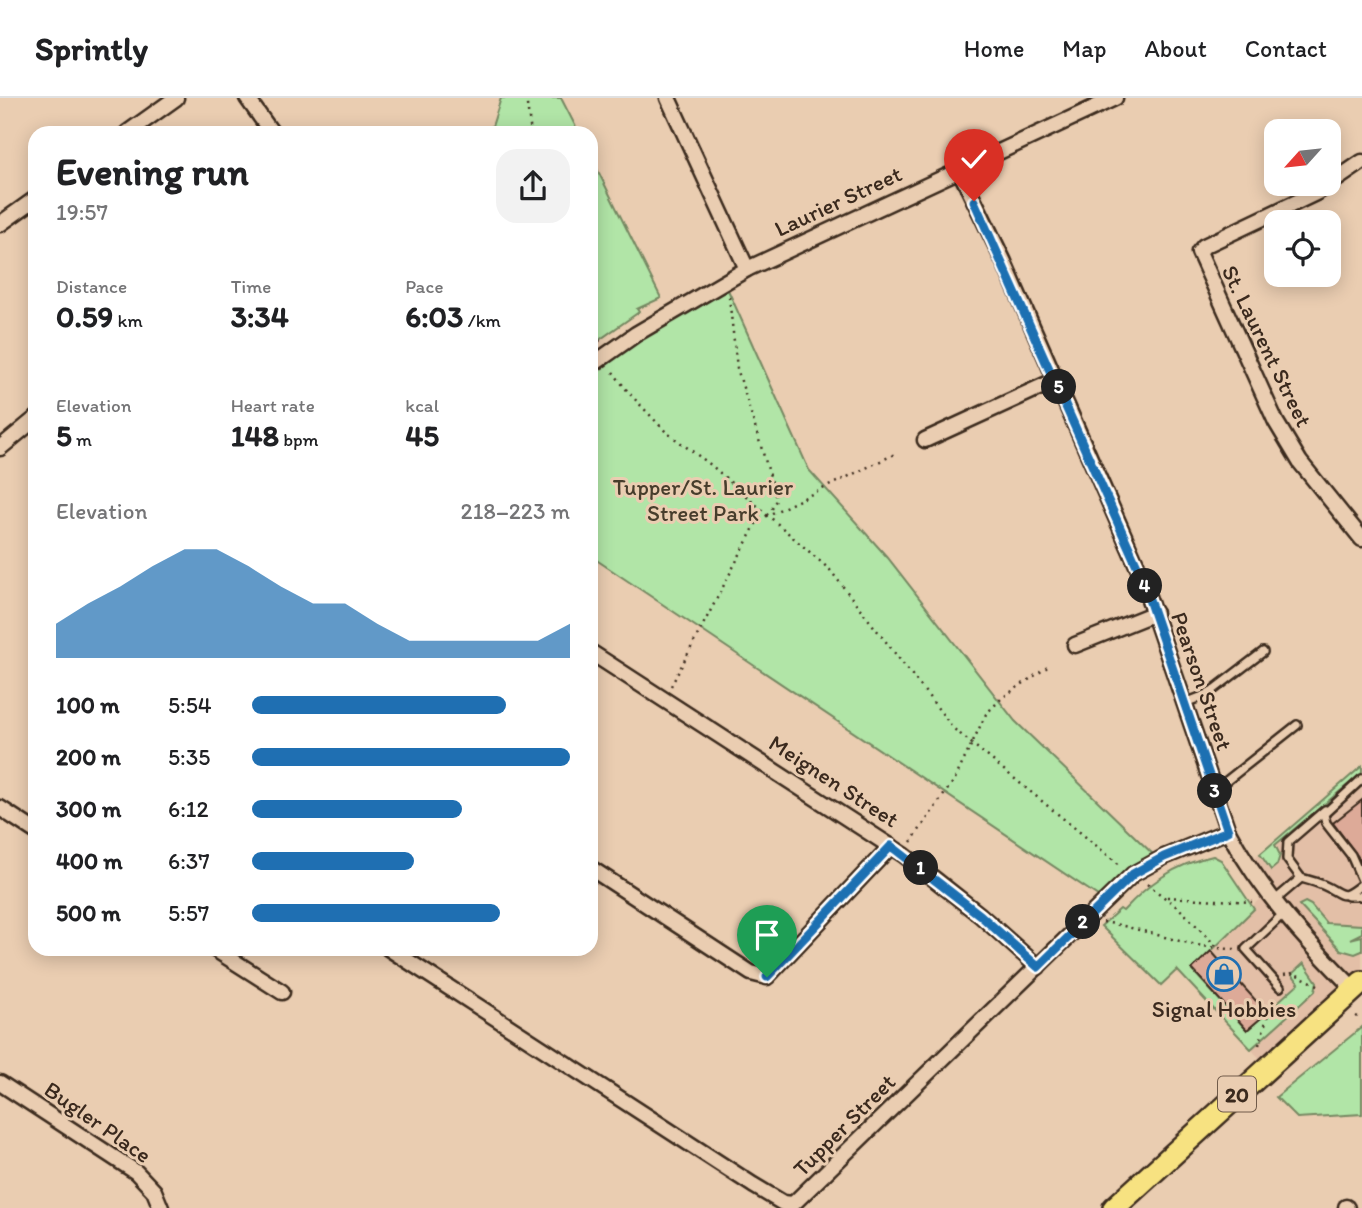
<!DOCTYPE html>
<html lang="en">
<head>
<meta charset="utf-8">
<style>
	:root { --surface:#fff; --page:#f2f2f2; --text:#202124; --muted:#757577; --line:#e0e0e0; --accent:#1f6fb2 }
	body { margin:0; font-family:Itim,sans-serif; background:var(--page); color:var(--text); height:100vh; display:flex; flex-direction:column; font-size:26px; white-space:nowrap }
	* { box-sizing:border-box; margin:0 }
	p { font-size:23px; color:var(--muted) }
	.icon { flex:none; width:38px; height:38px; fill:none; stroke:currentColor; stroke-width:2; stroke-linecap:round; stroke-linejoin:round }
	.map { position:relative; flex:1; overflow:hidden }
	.details { position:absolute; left:28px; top:28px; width:570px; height:830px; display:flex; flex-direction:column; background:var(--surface); border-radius:21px; box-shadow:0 4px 18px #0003 }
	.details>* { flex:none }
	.needle { width:46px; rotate:243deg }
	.controls { position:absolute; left:1264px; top:21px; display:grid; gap:14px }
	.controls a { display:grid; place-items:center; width:77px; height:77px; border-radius:14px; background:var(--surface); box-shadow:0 4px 18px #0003; font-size:35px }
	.pin { position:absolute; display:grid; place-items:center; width:60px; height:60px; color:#fff; margin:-72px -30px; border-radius:50% 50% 50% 0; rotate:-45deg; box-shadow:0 0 7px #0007 }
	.pin .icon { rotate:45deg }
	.km { position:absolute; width:35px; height:35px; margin:-18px; border-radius:50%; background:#222; color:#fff; font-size:19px; line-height:35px; text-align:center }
	.round { display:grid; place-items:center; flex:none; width:74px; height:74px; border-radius:21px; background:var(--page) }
	.summary { display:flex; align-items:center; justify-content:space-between; height:119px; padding:0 28px }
	h1 { font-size:38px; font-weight:700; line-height:52px }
	.metrics { display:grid; grid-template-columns:repeat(3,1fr); gap:10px; height:119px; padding:7px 28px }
	.metrics div { display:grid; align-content:center }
	.metrics b { font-size:30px; font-weight:700 }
	.metrics small { font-size:19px; font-weight:400 }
	.metrics p { font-size:19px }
	.chart { height:196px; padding:14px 28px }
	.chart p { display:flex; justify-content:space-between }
	.chart svg { width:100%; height:126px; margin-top:7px; fill:var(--accent); opacity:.7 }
	ul { padding:0 28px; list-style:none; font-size:23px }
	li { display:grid; grid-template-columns:112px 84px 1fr; align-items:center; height:52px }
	li i { height:18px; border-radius:9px; background:var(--accent) }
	header { display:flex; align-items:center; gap:42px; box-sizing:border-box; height:98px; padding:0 35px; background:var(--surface); border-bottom:2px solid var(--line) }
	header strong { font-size:33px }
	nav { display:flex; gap:38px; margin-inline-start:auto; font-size:24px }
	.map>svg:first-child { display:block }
</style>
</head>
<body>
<header>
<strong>Sprintly</strong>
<nav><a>Home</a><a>Map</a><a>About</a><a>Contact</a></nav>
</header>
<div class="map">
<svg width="1362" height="1110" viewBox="0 0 1362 1110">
	<rect width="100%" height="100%" fill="#eacdb1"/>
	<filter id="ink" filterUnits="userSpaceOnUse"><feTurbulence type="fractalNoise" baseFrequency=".0143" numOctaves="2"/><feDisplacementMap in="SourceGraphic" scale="14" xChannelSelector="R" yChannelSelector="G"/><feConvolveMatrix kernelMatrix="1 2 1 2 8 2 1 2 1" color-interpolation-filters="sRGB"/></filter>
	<g filter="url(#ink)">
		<polygon fill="#e3bfa7" points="1362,668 1362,884 1267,968 1180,876 1266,795 1246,767"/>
		<g fill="#b1e5a7" stroke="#768862" stroke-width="2">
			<polygon points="501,0 561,0 579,35 490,35"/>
			<polygon points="592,61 661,200 637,211 639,214 592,247"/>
			<polygon points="724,183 809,372 888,460 1015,623 1159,762 1104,802 592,459 592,267"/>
			<polygon points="1362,668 1362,675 1275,747 1280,757 1277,767 1271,772 1260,756"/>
			<path d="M1213,758l8,4 33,49 -62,61 55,60 52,-47 -7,-9 12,-11 13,19 -2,9 -64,58 -74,-79 -16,15 -60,-59 19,-17 3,2c24,-26 51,-47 90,-55z"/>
			<polygon points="1305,804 1311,807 1326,825 1362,827 1362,835 1350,841 1362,838 1362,853 1355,856 1341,852 1299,807"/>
			<polygon points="1362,929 1362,1016 1297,1020 1276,999"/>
		</g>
		<g fill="#ddaa98" stroke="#3b2a1e" stroke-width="2">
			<polygon points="1362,702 1362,764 1333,725"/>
			<polygon points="1211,853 1267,915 1247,932 1192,871"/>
		</g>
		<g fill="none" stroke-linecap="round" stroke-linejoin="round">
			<g stroke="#3b2a1e" stroke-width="12">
				<g id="service">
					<polyline points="1185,605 1208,596 1263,554"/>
					<polyline points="1362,681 1324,716 1326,725 1351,757 1362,782"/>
					<polyline points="1215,692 1297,627"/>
					<polyline points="1301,780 1287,761 1288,744 1325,712"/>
					<polyline points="1348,798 1362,798"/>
					<path d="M1274,803l27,-23c7,2 15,4 22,7 21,9 17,17 39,-1"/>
					<polyline points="1280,889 1246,851 1283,816"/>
				</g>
			</g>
			<g stroke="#3b2a1e" stroke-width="19">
				<g id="minor">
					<polyline points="247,0 272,35"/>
					<polyline points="668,0 747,171"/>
					<polyline points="127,35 176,0"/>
					<polyline points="1362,64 1318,94 1204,148 1199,154 1276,324 1300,364 1362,441"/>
					<path d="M960,73l44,91 135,308 89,261c33,61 78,110 126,158"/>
					<polyline points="0,126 35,101"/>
					<polyline points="592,267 636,236 747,171 1115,0"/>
					<polyline points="925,342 1056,282"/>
					<polyline points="0,350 35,321"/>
					<polyline points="1075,547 1155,515"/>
					<polyline points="592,555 904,757 980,817 1038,869"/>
					<polyline points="0,710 35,733"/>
					<polyline points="592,771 751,875 767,879 891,748"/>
					<polyline points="213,850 282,894"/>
					<polyline points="388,850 753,1087 783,1105 793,1106 1133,776 1164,759 1228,733"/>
					<polyline points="0,985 136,1074 154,1093 161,1110"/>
					<polyline points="1346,1109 1347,1110"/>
				</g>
			</g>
			<g stroke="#3b2a1e" stroke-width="26">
				<polyline id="primary" points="1114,1110 1362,884"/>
			</g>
			<g stroke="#3b2a1e" stroke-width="2.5" stroke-dasharray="2 5" stroke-linecap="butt">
				<polyline points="526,0 531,35"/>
				<polyline points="729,199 737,270 774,391 776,402 770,415"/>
				<polyline points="592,230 600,244"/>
				<polyline points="613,274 629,295 666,334 711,367 830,472 954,631 1121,768"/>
				<polyline points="671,588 758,422 897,355"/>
				<polyline points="911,744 955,681 986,616 1002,600 1049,568"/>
				<polyline points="1147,786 1182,813 1217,849"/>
				<polyline points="1167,799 1252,804"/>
				<path d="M1103,824c45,7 86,27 133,27"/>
				<polyline points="1284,877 1293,875 1320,888"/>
				<polyline points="1356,918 1362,921"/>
				<polyline points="1259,947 1269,913"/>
			</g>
			<use href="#service" stroke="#eacdb1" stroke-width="7"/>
			<use href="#minor" stroke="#eacdb1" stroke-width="14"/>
			<use href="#primary" stroke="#f7e281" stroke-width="21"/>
		</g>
	</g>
	<g fill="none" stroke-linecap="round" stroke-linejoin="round" filter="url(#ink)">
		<g stroke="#fff" stroke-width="14">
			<polyline id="route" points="767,879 891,748 980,817 1038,869 1133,776 1164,759 1228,733 1139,472 974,103"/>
		</g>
		<use href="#route" stroke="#1f6fb2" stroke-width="9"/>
	</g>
	<defs>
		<g id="shop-ring" transform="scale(1.75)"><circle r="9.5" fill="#eacdb1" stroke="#1f6fb2" stroke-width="1.5"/><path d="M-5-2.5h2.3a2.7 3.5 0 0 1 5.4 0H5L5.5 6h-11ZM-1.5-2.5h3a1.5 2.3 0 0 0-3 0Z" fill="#1f6fb2"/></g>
	</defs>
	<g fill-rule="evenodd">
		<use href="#shop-ring" x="1224" y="876"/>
	</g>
	<g text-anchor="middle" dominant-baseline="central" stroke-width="6" stroke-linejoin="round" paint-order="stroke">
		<rect fill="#eacdb1" stroke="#705b4a" stroke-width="2" x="1218" y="978.5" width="38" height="35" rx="5"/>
		<g font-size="21" font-weight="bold" fill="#3b2a1e">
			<text x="1237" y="996">20</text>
		</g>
		<g font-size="23" fill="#3b2a1e" stroke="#eacdb1">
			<text transform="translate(838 103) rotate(-25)">Laurier Street</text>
			<text transform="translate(1267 248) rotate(64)">St. Laurent Street</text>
			<text transform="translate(1202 583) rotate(71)">Pearson Street</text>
			<text transform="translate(834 683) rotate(33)">Meignen Street</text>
			<text transform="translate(98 1024) rotate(35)">Bugler Place</text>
			<text transform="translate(844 1027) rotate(-45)">Tupper Street</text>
		</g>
		<g font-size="23" fill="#473d2c" stroke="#eacdb1">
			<text x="703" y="389">Tupper/St. Laurier<tspan x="703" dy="26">Street Park</tspan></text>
		</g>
		<g font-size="23" fill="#3b2a1e" stroke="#eacdb1">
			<text x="1224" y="911">Signal Hobbies</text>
		</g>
	</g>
</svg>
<div class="controls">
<a><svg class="needle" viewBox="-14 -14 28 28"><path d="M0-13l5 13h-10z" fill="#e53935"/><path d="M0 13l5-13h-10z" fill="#757577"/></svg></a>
<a><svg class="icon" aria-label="locate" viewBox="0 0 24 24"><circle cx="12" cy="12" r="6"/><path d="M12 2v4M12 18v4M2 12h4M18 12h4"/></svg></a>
</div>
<div class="pin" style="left:767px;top:879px;background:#1e9e55"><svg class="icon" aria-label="arrive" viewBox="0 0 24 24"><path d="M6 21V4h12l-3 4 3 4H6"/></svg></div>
<div class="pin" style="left:974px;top:103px;background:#d93025"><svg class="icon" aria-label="check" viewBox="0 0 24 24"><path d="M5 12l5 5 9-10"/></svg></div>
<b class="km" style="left:921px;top:770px">1</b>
<b class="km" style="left:1083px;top:824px">2</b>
<b class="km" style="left:1215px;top:693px">3</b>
<b class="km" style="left:1145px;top:488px">4</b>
<b class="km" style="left:1059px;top:289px">5</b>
<section class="details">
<div class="summary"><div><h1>Evening run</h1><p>19:57</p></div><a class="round"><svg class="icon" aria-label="share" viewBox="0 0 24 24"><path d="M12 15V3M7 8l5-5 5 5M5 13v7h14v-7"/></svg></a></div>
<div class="metrics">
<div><p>Distance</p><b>0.59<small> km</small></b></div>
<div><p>Time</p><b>3:34</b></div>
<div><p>Pace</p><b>6:03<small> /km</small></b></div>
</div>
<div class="metrics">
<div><p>Elevation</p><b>5<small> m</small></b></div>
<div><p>Heart rate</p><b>148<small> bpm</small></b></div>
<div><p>kcal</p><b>45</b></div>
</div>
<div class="chart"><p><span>Elevation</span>218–223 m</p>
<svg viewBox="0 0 160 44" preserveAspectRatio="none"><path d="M0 44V32L10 25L20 19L30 12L40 6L50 6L60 12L70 19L80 25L90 25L100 32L110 38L120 38L130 38L140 38L150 38L160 32V44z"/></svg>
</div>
<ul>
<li><b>100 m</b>5:54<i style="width:80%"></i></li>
<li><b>200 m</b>5:35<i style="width:100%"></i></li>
<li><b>300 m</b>6:12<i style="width:66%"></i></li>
<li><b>400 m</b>6:37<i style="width:51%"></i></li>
<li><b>500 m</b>5:57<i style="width:78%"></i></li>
</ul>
</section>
</div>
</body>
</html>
